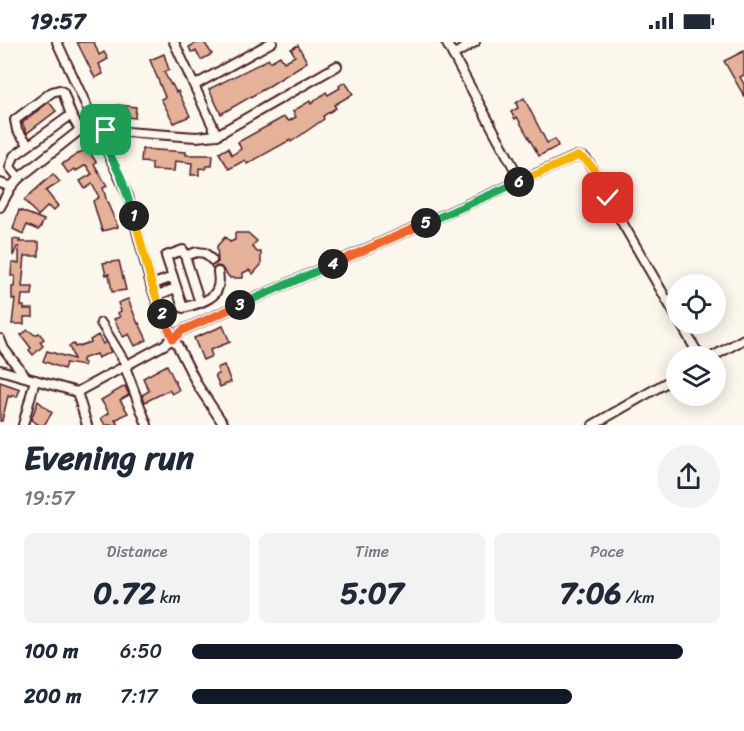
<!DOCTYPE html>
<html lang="en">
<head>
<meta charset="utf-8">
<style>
	:root { --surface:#fff; --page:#f2f2f3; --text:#1f2937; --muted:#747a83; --accent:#111827 }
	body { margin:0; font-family:Sriracha,sans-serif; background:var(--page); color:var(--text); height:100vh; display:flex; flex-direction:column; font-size:22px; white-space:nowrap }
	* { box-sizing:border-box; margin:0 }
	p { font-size:20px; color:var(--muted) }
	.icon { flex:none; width:33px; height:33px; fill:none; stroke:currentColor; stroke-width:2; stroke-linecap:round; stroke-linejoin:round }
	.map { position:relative; height:383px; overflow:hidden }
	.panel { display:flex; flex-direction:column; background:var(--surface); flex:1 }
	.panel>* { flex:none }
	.controls { position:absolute; left:666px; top:232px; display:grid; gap:12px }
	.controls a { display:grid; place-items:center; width:60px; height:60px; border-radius:50%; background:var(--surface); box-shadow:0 3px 15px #0003; font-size:30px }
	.pin { position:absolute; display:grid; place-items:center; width:51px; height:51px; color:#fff; margin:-26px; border-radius:12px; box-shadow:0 3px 9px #0006 }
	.km { position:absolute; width:30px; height:30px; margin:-15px; border-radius:50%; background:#222; color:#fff; font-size:16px; line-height:30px; text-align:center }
	.round { display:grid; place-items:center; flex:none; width:63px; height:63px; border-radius:32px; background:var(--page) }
	.overview { display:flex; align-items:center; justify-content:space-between; height:102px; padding:0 24px }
	h1 { font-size:33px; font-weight:800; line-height:45px }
	.metrics { display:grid; grid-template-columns:repeat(3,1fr); gap:9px; height:102px; padding:6px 24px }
	.metrics div { display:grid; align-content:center; border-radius:9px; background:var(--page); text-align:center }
	.metrics b { font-size:30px; font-weight:800 }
	.metrics small { font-size:16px; font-weight:400 }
	.metrics p { font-size:16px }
	ul { padding:0 24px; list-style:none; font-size:20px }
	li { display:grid; grid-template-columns:96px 72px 1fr; align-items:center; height:45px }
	li i { height:15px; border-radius:8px; background:var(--accent) }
	.status { display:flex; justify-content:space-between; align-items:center; height:42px; padding:0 30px; background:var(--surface); direction:ltr }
	.status svg { height:16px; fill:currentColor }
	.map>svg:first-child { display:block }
</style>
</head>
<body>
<div class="status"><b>19:57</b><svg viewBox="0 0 49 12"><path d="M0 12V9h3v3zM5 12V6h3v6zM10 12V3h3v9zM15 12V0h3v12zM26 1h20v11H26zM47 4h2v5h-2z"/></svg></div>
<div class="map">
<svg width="744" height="383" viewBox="0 0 744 383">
	<rect width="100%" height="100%" fill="#fbf7ec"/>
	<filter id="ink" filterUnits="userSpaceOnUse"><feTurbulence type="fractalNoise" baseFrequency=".0167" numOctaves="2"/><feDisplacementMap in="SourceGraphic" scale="12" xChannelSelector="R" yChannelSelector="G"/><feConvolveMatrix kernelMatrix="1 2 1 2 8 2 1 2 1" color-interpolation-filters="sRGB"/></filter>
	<g filter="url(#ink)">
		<g fill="#e5b198" stroke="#4a1f2b" stroke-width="1.5">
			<polygon points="77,0 94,0 99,13 104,10 108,17 99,22 103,32 95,36"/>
			<polygon points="198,0 204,0 212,12 201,18 196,9 191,10 189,5"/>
			<polygon points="298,3 307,20 266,46 221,72 209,47 269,17 270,20 280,14 284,20 295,14 291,7"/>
			<polygon points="744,9 744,33 740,35 744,42 744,54 724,19"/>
			<polygon points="164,12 169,28 164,30 171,43 172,42 176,50 178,49 190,74 174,81 161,57 165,55 150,18"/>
			<polygon points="345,40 353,52 334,63 336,66 323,74 324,77 291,100 290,98 247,122 245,118 229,127 219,111 228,106 232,113 241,107 238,100 284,75 289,79 296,75 293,69 310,59 311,62 326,50 328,53 340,46 339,44"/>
			<polygon points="524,56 547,101 555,97 558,104 539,114 517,75 515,77 511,70 518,66 516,61"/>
			<polygon points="49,60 56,69 27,91 22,81"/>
			<polygon points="118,63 136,65 135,76 117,74"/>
			<polygon points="87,106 96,120 94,122 107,144 103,146 107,160 118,185 102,189 93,159 99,155 92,142 85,147 80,139 92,132 86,123 76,129 74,127 68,131 62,122"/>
			<polygon points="142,107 186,110 186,113 213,113 212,124 206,124 206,127 199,126 199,133 191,133 192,121 175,119 174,129 152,128 152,121 141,120"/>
			<polygon points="53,132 60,140 46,149 58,164 53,169 48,164 38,174 24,158"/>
			<polygon points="19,168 44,178 40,186 38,188 27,183 23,192 13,187"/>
			<polygon points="235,191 248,191 257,199 252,204 257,210 261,210 261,223 253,232 249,228 243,231 243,236 230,236 221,225 217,224 213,227 211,224 218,220 217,204 225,195 230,200 235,198"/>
			<polygon points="13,197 20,198 19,200 39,200 39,214 25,214 22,245 33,245 32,253 22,253 21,264 24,264 24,267 33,267 33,275 24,275 24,282 12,282 15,257 12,257 12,245 14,245 15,234 11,234 12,220 19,221 19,205 17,205 13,214"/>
			<polygon points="119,219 126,248 112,250 109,232 106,233 103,221"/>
			<polygon points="128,257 138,282 139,281 147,298 135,304 129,292 123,295 114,277 120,275 118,271 121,269 118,261"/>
			<polygon points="223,284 230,300 210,308 212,314 203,318 194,296"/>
			<polygon points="28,288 35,293 39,291 44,297 40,300 43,304 33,313 29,308 31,306 21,293"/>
			<polygon points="98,293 103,302 106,300 111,310 98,316 96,312 82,317 82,320 85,321 84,324 66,321 64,327 43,319 47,309 74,317 69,304 74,302 75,305 91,300 90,298"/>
			<polygon points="167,323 179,348 172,352 169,348 145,360 142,353 149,349 143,336"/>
			<polygon points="224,323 231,340 220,345 215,333 219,332 217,326"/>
			<polygon points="0,340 20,347 17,355 12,353 11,355 8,354 2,379 0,379"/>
			<polygon points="125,344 129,353 120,358 128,371 115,378 118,383 105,383 101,376 109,371 101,358"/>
			<polygon points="38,359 52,371 44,383 39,383 31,378"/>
		</g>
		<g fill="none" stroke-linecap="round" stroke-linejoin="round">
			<g stroke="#4a1f2b" stroke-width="12">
				<g id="minor">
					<polyline points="57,0 128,154 151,243 161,271 198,344 224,383"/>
					<polyline points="174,0 217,93"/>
					<polyline points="446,0 521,139"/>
					<polyline points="453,13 475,0"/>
					<polyline points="195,43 272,0"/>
					<polyline points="98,88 196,95 217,93 337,24"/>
					<polyline points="29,103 17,88 15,78 52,50 59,48 63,50 71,73 80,88"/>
					<polyline points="19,136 10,125 14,114 71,73"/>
					<polyline points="0,141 11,145"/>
					<polyline points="0,165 11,145 19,136 80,88 94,80"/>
					<polyline points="185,214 200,261"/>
					<path d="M173,235l10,31c22,-7 40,-9 35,-36"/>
					<polyline points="151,243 173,235 166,214 183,208 185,214 197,210 205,211 212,218"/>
					<polyline points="155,254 176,246"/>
					<polyline points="101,281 127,324"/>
					<polyline points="681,282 700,315"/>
					<polyline points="0,297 4,307 25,334"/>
					<polyline points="712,315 744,297"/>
					<polyline points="125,325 147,383"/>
					<polyline points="0,328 77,350 164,303 183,288 577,114 585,116 590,122 608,156 676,274"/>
					<polyline points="77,350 87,383"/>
					<polyline points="23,383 35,338"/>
					<polyline points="593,383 676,335"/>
				</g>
			</g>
			<use href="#minor" stroke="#fbf7ec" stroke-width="8"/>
		</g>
	</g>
	<g fill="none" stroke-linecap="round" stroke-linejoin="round" filter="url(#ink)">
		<g stroke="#fff" stroke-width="12">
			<polyline id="split-1" points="106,88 98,88 121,135 134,174"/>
		</g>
		<g stroke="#fff" stroke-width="12">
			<polyline id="split-2" points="134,174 152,243 162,272"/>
		</g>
		<g stroke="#fff" stroke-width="12">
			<polyline id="split-3" points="162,272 173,297 183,288 240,263"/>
		</g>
		<g stroke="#fff" stroke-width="12">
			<polyline id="split-4" points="240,263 333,222"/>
		</g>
		<g stroke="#fff" stroke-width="12">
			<polyline id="split-5" points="333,222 426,181"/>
		</g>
		<g stroke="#fff" stroke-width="12">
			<polyline id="split-6" points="426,181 519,140"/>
		</g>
		<g stroke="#fff" stroke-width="12">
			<path id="split-7" d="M519,140l59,-26c16,5 22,27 30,42"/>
		</g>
		<use href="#split-1" stroke="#22a559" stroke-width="8"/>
		<use href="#split-2" stroke="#f5b400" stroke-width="8"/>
		<use href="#split-3" stroke="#f0652b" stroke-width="8"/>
		<use href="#split-4" stroke="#22a559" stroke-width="8"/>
		<use href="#split-5" stroke="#f0652b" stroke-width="8"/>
		<use href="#split-6" stroke="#22a559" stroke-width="8"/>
		<use href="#split-7" stroke="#f5b400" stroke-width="8"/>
	</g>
</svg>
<div class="controls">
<a><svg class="icon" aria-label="locate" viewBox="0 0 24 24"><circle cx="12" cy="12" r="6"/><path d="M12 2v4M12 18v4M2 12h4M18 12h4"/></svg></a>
<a><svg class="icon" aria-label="layers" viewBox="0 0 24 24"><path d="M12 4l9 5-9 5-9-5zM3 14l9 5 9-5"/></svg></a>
</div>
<div class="pin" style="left:106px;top:88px;background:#1e9e55"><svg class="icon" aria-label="arrive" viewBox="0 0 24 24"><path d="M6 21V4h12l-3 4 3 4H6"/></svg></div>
<div class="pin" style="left:608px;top:156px;background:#d93025"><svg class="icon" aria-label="check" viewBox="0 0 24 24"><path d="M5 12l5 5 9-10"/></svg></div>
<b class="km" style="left:134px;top:174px">1</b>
<b class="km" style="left:162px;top:272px">2</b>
<b class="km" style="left:240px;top:263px">3</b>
<b class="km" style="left:333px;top:222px">4</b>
<b class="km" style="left:426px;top:181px">5</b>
<b class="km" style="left:519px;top:140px">6</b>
</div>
<section class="panel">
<div class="overview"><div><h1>Evening run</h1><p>19:57</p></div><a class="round"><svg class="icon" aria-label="share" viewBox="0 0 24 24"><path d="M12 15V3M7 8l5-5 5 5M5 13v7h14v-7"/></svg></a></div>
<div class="metrics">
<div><p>Distance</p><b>0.72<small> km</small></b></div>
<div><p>Time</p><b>5:07</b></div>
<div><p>Pace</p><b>7:06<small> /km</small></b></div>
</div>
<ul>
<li><b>100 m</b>6:50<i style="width:93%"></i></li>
<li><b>200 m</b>7:17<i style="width:72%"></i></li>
</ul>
</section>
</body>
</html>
